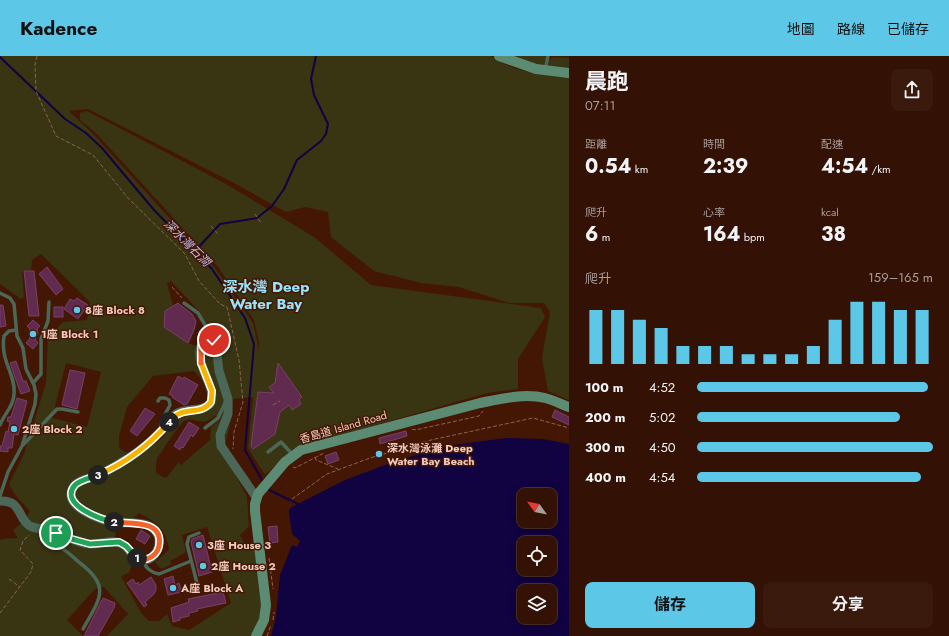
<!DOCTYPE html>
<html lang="zh-TW">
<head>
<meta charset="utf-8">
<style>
	:root { --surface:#331104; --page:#3b1a0e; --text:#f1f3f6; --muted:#a99d9a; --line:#4e3126; --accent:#5dc7e8 }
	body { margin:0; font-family:Jost,"Noto Sans TC",sans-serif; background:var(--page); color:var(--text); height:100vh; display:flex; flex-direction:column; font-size:15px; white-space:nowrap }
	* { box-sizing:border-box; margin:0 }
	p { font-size:13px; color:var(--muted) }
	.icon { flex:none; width:22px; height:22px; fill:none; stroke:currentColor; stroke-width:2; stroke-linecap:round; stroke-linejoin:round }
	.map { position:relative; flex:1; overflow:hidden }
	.side { display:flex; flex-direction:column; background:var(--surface); width:380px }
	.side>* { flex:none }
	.needle { width:26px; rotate:303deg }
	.controls { position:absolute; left:517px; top:432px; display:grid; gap:8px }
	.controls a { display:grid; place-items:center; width:40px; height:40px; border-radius:8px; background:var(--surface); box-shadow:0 2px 10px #0003,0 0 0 1px var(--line); font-size:20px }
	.pin { position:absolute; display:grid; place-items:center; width:34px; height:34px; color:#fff; margin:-17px; border:2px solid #fff; border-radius:50%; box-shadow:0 1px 4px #0007 }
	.km { position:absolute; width:20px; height:20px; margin:-10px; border-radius:50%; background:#222; color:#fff; font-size:11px; line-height:20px; text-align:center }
	.round { display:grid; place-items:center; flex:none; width:42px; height:42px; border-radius:8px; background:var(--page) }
	.headline { display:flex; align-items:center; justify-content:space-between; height:68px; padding:0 16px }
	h1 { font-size:22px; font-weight:700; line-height:30px }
	.figures { display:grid; grid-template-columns:repeat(3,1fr); gap:6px; height:68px; padding:4px 16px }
	.figures div { display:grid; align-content:center }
	.figures b { font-size:20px; font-weight:700 }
	.figures small { font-size:11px; font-weight:400 }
	.figures p { font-size:11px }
	.chart { height:112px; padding:8px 16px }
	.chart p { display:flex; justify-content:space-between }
	.chart svg { width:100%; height:72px; margin-top:4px; stroke:var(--accent); stroke-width:6 }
	.action { display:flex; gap:8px; margin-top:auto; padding:8px 16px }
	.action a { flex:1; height:46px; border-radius:8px; background:var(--accent); color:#111; font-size:16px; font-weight:700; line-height:46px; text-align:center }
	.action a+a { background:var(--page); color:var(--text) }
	ul { padding:0 16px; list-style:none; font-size:13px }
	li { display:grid; grid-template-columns:64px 48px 1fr; align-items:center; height:30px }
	li i { height:10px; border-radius:5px; background:var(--accent) }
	header { display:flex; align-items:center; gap:24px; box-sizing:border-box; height:56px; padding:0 20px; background:var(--accent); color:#111 }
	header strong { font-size:19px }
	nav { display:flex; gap:22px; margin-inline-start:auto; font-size:14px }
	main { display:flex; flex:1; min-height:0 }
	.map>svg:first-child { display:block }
</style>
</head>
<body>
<header>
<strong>Kadence</strong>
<nav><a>地圖</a><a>路線</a><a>已儲存</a></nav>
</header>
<main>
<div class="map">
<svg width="569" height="580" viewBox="0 0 569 580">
	<rect width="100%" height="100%" fill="#441705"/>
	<g fill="#393412" fill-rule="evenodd">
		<path d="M0,0h491c22,16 51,19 78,21v323l-21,-9 -6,-33 8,-46 -6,-9h-35l-50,-16 -38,-4 -47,-12 -43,-34 -3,-25 -23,-5 -19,5 -52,-29 -146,-74 -19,2 24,23 122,134 38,55 5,23v8l1,-11 -5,-23 -36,-53 -122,-134 -16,-13v-7l7,-2 139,73 88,53 57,48 170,23 4,9 -27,42v30l-31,4 -194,56 -28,26 -17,-27 5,-51 -20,2 -1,17 -7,29 8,25 14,27 2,29 -9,9 4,7 12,7 6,58 -5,23 -7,6h-143l21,-22 -24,-27 -9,2 -28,31 16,16h-83v-96l2,-1 16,-1 -5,-8 10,-8 7,-11 -14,-15 -7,-12 15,-30 22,-71 2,-45 15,-16 24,-2 3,-18 -49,-48 -9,6 -1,10 -9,1 2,26 -3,2 -21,-15zM171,225l28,30 12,19 -16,16 -7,-3 -24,-16 1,-16 8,-5 -6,-23zM66,307l35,9 -14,55 -35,-9zM194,315c9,9 14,17 13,30l-18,14 -9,3 -20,22 -19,14 -16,-2 -6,-4v-12l8,-29 26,-31zM216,359l4,5 -9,7 -1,13 -29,25 -2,-3 -13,16 -5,-2 -5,-4c0,-4 0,-9 1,-13 2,-4 24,-37 27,-38 12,-6 16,8 32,-6zM139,457c18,10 27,16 30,37l-14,12 6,7 11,-5 -2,-3 16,-9 -4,-17 25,-8 24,76 -42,27 -17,-4 -5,-12 -8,7h-10l-8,-8 -20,-37 8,-3 5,-15 -19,-20 1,-12 9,-1z"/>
		<polygon points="508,0 549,0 545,4 544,13"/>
		<polygon points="554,1 569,2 569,15 547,13 548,4"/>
	</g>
	<path fill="#110242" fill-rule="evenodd" d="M506,382l37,1 26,5v192h-298l5,-19 4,-42 12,-30 5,2 3,-6 -8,-7 -3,-22 1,-4 55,-28 48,-18 53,-16zM524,439h26v26h-26zM524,487h26v26h-26zM524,535h26v26h-26z"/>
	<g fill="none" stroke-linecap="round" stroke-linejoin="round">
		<g stroke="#110242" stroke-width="2">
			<polyline points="0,1 65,63 86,77 102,92 154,154 212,213 245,262 254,288 245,394 262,424"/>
			<polyline points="195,195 220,168 257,162 272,150 284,133 297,104 321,85 326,78 328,68 314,39 311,23 316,0"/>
			<polyline points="267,432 271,435 298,448"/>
		</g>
	</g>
	<g fill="#612b50" stroke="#794066">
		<polygon points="47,211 63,233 56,239 39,218"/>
		<polygon points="24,215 34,215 39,260 29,260"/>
		<polygon points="77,242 88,249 78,263 64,253 70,243 74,245"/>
		<polygon points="178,247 192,258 196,265 194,274 188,287 164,271 165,255"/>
		<polygon points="0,249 3,249 6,270 0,271"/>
		<rect x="54" y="251" width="9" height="10"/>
		<polygon points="33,264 40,270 37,273 38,278 35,283 38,287 33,293 26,287 30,282 29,279 30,273 27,270"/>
		<polygon points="16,305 23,325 26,325 30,335 21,338 10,307"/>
		<polygon points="278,307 302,341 299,344 301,348 292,354 289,349 280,356 275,378 253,393 251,390 258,336 274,337 269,331 275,327"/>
		<polygon points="70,314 85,317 77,353 62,349"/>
		<polygon points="178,320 183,323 184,321 198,329 187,348 184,349 172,341 173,340 169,338"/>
		<polygon points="17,342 27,345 18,379 14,378 12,392 8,392 8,396 0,395 0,390 2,390 6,375 8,376 10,366 7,365 8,361 11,361"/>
		<polygon points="145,352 155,358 137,380 130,375"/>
		<polygon points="555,354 569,361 569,369 552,361"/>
		<polygon points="189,366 199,372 193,381 191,379 183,392 181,391 180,394 174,390"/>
		<polygon points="406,375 407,380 380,388 379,382"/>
		<polygon points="336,396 339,404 328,408 325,400"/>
		<polygon points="277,470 278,486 270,487 268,471"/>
		<polygon points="141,474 150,480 145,488 136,483"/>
		<polygon points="203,479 212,516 199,520 191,486 192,483"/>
		<polygon points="173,520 175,529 179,527 182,536 168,539 164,523"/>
		<polygon points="151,521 156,529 156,534 154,538 145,546 147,549 144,551 127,527 133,523 136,528 138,526 139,529"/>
		<polygon points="223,536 226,547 197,553 198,555 189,557 189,560 180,562 180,564 173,566 171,552 189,546 188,543"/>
		<polygon points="103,542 115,547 114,552 98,580 84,580"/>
	</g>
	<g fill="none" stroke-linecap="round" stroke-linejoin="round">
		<g stroke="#8b6252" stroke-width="1" stroke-dasharray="4 2" stroke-linecap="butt">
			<polyline points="37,0 35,8 36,35 56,80 93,99 128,142 185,198 199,225 220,248 227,251 239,304 243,346 234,376 233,393"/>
			<polyline points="255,158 261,167"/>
			<polyline points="211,170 218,178"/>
			<polyline points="172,231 182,242"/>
			<polyline points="273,349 280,345"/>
			<polyline points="412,373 415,374 479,360 483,355"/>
			<polyline points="315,401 316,404 338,413"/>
			<polyline points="293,411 295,412 324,397"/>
			<polyline points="292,443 327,418 370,402 431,384 533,362 569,372"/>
			<polyline points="269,502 273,533"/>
			<polyline points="9,523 20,531"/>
			<polyline points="0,557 31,516 33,508 20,494 23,485 29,479"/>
			<polyline points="273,564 274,556"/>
			<polyline points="267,580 271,569"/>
		</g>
		<g stroke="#4a6758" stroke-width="3.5">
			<polyline points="545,14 548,0"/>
			<polyline points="0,237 10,242 14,248 17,280 23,292 26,313 34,329 36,338 35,348 22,390 8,416 0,440"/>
			<polyline points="184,247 198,257 214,284"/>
			<polyline points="33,327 41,318 41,283 48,265 49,246"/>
			<polyline points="158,345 160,342 165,342 169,344 170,349 161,366 161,373"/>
			<path d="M0,369c4,-11 14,-19 14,-31 2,-20 -14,-32 -10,-58l5,-5 7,-1"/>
			<polyline points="205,372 218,362 225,347"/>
			<polyline points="23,389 57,353 62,353 78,356"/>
			<polyline points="268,396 281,386 293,399"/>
			<path d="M42,474c3,17 7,11 18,17 7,4 14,11 20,16 32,24 19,37 3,66"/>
			<path d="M144,505c1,7 8,12 15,13l32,-13"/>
			<polyline points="198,531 187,488 189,481 199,477"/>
		</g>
		<path stroke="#4a6758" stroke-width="9" d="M0,445c22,-1 17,17 30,25 7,4 14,2 21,4 13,5 25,13 39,14 10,1 20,-5 30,-1 7,2 9,8 13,12 19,19 40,-20 14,-30 -10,-4 -22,-1 -33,-3 -12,-1 -43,-13 -43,-27 0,-4 2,-8 5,-11 4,-4 11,-5 17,-7 8,-3 16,-7 24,-12 16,-9 31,-20 43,-33 6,-5 10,-13 16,-18 11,-7 24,-1 34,-10 9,-17 -18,-40 -8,-61l6,-3 5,2 3,3 3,26 9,28v15l-8,21 1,11 35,51"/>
		<g stroke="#5c8b73" stroke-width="10">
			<polyline points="499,0 536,13 569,17"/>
			<path d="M256,580l8,-16 2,-15 -11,-94v-7l3,-10 27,-32 16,-12 12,-3 167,-44c20,-4 44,-10 65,-5 8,2 16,6 24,9"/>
		</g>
	</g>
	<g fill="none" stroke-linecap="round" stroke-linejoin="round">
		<g stroke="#fff" stroke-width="8">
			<polyline id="split-1" points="56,477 68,482 90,488 119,486 126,490 137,502"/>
		</g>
		<g stroke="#fff" stroke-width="8">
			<path id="split-2" d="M114,466c16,2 50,-3 45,24 -1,6 -6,11 -12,13l-10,-1"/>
		</g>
		<g stroke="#fff" stroke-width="8">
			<path id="split-3" d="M98,419c-7,3 -18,5 -23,10 -17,19 26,35 39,37"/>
		</g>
		<g stroke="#fff" stroke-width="8">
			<path id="split-4" d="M98,419c27,-12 52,-30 71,-53"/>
		</g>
		<g stroke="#fff" stroke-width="8">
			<path id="split-5" d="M169,366c14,-18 31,-5 42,-20l1,-11 -11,-28"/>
		</g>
		<g stroke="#fff" stroke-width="8">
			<polyline id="split-6" points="201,307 201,289 206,284 211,285 214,287 214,284"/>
		</g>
		<use href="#split-1" stroke="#22a559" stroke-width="5"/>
		<use href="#split-2" stroke="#f0652b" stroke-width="5"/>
		<use href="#split-3" stroke="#22a559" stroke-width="5"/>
		<use href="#split-4" stroke="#f5b400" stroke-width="5"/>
		<use href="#split-5" stroke="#f5b400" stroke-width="5"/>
		<use href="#split-6" stroke="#f0652b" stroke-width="5"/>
	</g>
	<g fill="#5dc7e8" stroke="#441705" stroke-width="1.5">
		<circle cx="77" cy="254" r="4"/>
		<circle cx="33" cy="278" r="4"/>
		<circle cx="14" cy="373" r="4"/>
		<circle cx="379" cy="398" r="4"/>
		<circle cx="199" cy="489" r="4"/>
		<circle cx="203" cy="510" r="4"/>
		<circle cx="173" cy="532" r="4"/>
	</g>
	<g text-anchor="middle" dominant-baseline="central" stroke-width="3" stroke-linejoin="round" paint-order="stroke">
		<g font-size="11" font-weight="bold" fill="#f0cbbe" stroke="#441705" text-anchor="start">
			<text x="85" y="254">8座 Block 8</text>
			<text x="41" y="278">1座 Block 1</text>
			<text x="22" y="373">2座 Block 2</text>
			<text x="387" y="392">深水灣泳灘 Deep<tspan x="387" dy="13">Water Bay Beach</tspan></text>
			<text x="207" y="489">3座 House 3</text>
			<text x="211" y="510">2座 House 2</text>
			<text x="181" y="532">A座 Block A</text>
		</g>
		<g font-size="11" fill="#f0cbbe" stroke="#441705">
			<text transform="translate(343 371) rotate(-16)">香島道 Island Road</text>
		</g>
		<g font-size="12" font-style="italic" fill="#b9bdec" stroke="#441705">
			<text transform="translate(187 187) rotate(45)">深水灣石澗</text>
		</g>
		<g font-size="15" font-weight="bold" fill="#99e3fb" stroke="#441705">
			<text x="266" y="231">深水灣 Deep<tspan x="266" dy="17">Water Bay</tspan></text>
		</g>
	</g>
</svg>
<div class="controls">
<a><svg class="needle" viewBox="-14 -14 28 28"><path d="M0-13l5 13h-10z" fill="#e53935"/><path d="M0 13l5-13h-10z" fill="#a99d9a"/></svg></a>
<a><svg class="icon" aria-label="locate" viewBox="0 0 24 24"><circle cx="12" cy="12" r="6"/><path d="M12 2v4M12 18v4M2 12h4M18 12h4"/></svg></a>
<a><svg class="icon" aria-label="layers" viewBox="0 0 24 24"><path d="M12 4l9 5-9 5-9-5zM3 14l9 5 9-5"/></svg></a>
</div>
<div class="pin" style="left:56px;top:477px;background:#1e9e55"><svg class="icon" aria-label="arrive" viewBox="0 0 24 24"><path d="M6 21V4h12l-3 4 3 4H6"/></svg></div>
<div class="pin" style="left:214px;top:284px;background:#d93025"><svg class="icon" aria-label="check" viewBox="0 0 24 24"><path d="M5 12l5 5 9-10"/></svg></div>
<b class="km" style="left:137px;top:502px">1</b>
<b class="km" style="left:114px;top:466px">2</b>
<b class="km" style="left:98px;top:419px">3</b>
<b class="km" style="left:169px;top:366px">4</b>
</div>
<section class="side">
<div class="headline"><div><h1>晨跑</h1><p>07:11</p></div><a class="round"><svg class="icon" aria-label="share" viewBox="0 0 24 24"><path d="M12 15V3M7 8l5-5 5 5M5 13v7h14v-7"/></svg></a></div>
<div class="figures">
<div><p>距離</p><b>0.54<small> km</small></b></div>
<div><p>時間</p><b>2:39</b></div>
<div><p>配速</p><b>4:54<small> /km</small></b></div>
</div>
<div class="figures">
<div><p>爬升</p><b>6<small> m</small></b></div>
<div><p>心率</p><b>164<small> bpm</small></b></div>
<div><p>kcal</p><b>38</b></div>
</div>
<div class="chart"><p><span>爬升</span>159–165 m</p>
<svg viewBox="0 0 160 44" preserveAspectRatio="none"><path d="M5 44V11M15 44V11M25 44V17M35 44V22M45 44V33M55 44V33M65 44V33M75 44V38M85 44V38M95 44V38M105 44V33M115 44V17M125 44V6M135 44V6M145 44V11M155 44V11"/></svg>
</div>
<ul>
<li><b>100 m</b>4:52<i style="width:98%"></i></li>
<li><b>200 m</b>5:02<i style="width:86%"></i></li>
<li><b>300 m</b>4:50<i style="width:100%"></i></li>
<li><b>400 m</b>4:54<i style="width:95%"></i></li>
</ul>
<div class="action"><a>儲存</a><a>分享</a></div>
</section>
</main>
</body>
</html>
